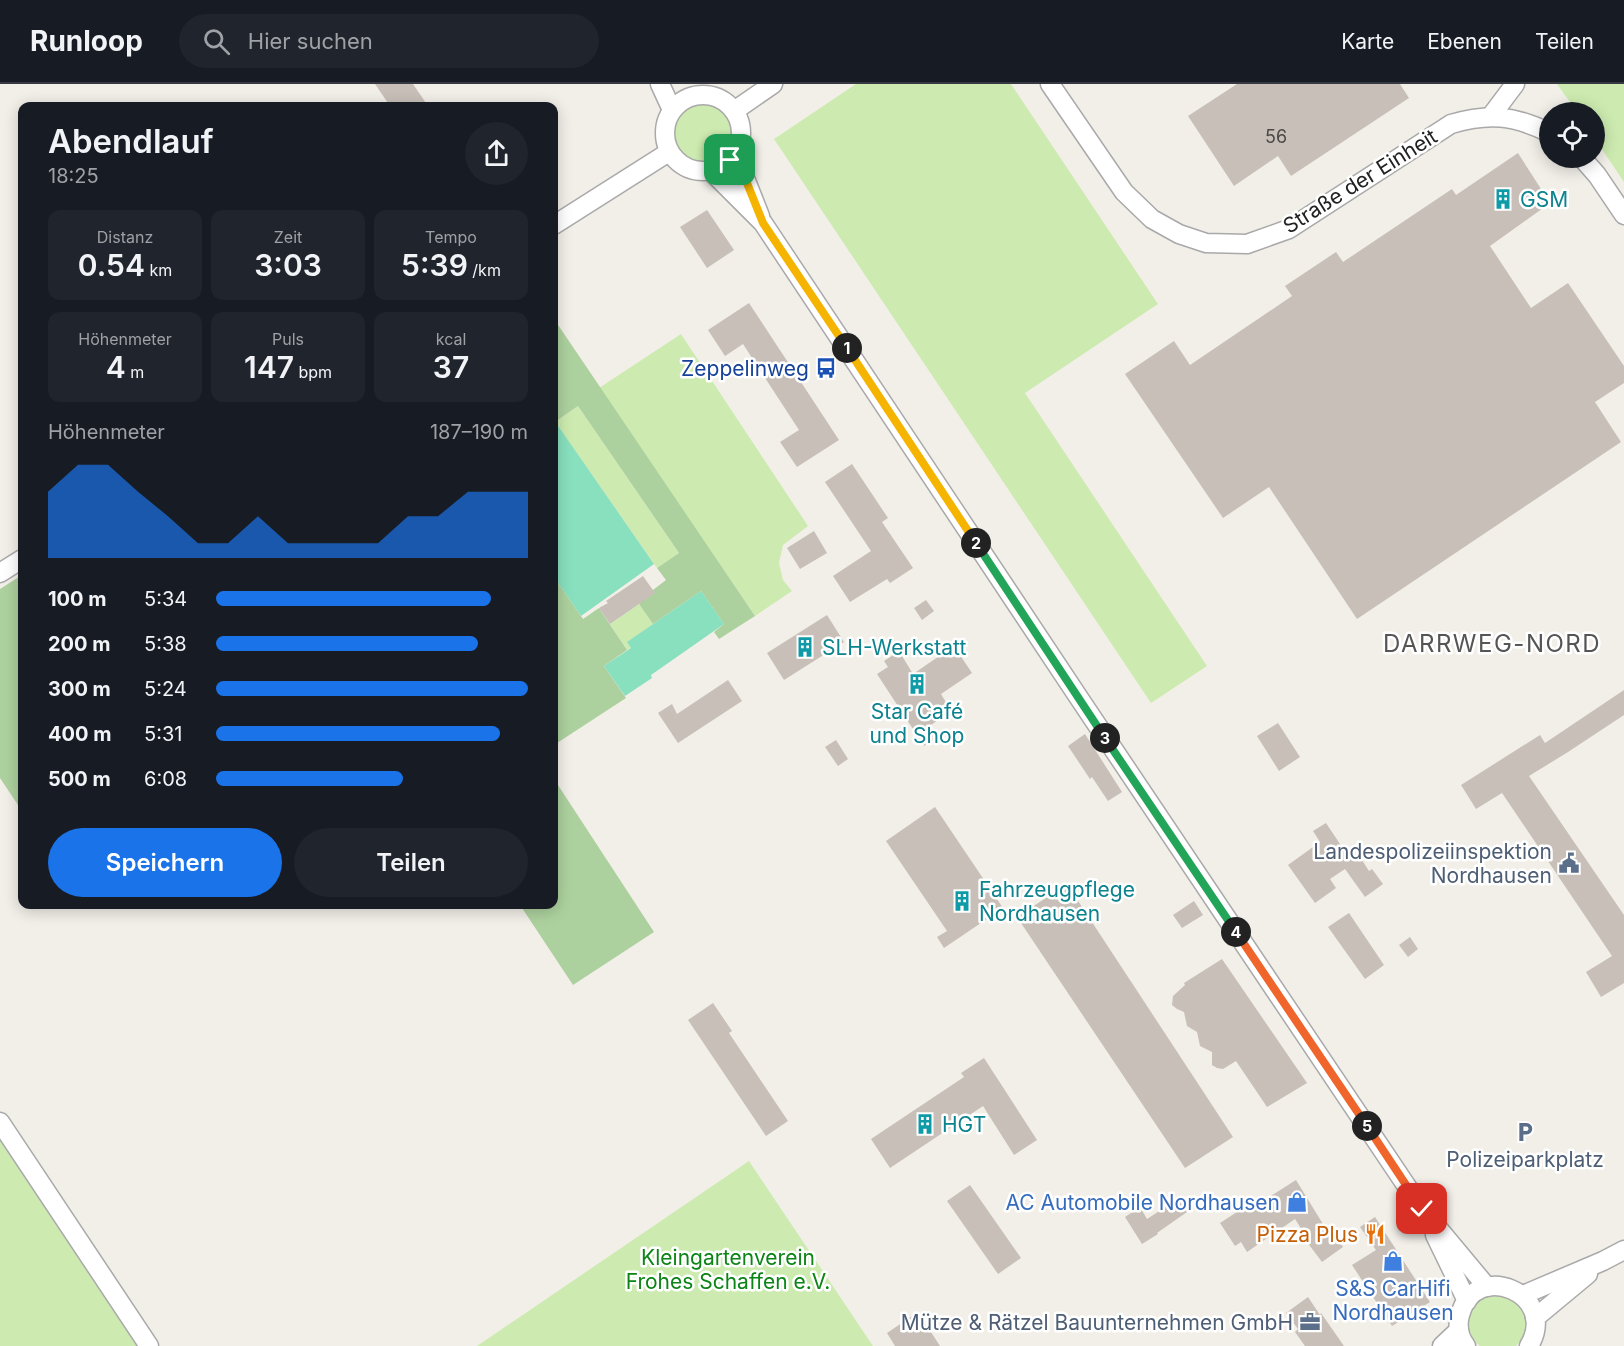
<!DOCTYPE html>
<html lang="de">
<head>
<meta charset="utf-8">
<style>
	:root { --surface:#171b24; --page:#20242c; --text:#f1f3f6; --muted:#9ea1a6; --line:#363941; --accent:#1a73e8 }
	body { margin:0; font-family:Inter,sans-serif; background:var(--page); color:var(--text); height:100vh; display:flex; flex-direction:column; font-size:22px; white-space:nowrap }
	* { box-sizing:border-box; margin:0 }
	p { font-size:20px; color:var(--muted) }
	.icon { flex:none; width:33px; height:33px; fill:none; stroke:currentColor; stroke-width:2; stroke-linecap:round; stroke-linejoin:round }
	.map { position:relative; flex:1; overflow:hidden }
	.panel { position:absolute; left:18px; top:18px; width:540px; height:807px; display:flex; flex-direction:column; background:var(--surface); border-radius:12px; box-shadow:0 3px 15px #0003 }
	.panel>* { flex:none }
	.controls { position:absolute; left:1539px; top:18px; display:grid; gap:12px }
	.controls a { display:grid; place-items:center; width:66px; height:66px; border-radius:50%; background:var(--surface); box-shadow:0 3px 15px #0003; font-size:30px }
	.pin { position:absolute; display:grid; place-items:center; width:51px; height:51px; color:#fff; margin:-26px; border-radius:12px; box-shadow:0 3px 9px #0006 }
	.km { position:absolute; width:30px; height:30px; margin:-15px; border-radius:50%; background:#222; color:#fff; font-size:16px; line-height:30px; text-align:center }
	.round { display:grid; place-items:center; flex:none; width:63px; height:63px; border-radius:32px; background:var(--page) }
	.overview { display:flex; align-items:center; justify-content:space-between; height:102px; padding:0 30px }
	h1 { font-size:33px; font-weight:600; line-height:45px }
	.stats { display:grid; grid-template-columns:repeat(3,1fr); gap:9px; height:102px; padding:6px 30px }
	.stats div { display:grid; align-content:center; border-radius:12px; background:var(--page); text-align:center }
	.stats b { font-size:30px; font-weight:600 }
	.stats small { font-size:16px; font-weight:400 }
	.stats p { font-size:16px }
	.chart { height:168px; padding:12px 30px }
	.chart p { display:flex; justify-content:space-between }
	.chart svg { width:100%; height:108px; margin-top:6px; fill:var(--accent); opacity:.7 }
	.button { display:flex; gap:12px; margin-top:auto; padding:12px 30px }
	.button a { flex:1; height:69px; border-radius:36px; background:var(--accent); color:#fff; font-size:24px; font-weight:600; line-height:69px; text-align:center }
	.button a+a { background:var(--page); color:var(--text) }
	ul { padding:0 30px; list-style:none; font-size:20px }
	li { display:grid; grid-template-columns:96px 72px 1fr; align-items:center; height:45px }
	li i { height:15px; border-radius:8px; background:var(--accent) }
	header { display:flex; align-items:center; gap:36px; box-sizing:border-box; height:84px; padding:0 30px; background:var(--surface); border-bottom:2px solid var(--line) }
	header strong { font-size:28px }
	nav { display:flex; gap:33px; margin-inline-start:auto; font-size:21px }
	.search { width:420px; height:54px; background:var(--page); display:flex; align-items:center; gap:15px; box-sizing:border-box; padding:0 21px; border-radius:33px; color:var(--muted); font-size:22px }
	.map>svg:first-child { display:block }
</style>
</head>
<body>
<header>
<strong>Runloop</strong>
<div class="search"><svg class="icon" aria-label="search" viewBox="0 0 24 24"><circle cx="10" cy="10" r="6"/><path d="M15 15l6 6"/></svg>Hier suchen</div>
<nav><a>Karte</a><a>Ebenen</a><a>Teilen</a></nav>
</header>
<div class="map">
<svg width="1624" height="1262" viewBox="0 0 1624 1262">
	<rect width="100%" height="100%" fill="#f2efe9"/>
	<g fill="#cdebb0">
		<polygon points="856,0 1011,0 1158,220 1025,309 1207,582 1151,619 774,55"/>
		<polygon points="1557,0 1624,0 1624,98 1595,55 1594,28 1577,28"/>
		<circle cx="703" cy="50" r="32"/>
		<polygon points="681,250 808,442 783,461 779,479 783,496 792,507 755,532 599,304"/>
		<polygon points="578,322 679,469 657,484 555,338"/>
		<polygon points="639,520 653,540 628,558 631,564 627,566 610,540"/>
		<polygon points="0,1053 139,1262 0,1262"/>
		<polygon points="749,1077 873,1262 477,1262"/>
		<path d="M1499,1210c5,2 14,4 18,8 13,13 13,32 -1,44h-36c-15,-12 -16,-35 0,-46 6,-5 12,-5 19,-6z"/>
	</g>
	<g fill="#add19e">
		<polygon points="554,235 755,532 719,555 714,548 724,540 701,507 653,540 639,520 653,506 666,496 657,484 679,469 578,322 555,338 554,336"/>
		<polygon points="22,491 22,727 0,694 0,505"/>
		<polygon points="554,493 583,535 599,524 627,566 604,582 626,614 554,661"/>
		<polygon points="554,695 654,848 573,901 520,821 554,820"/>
	</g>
	<g fill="#88e0be">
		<polygon points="554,336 654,480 581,532 554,493"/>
		<polygon points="701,507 724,540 651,591 652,594 625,612 604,582 631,564 627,558"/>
	</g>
	<g fill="#c7bfb8">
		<polygon points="375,0 413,0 428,22 390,22"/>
		<polygon points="1237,0 1400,0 1409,14 1291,92 1278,72 1234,102 1188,32"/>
		<polygon points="1518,69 1550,119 1490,162 1531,224 1568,199 1624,282 1624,299 1595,318 1621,358 1357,535 1269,403 1223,434 1125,290 1174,257 1190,281 1292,212 1285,202 1336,168 1343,178 1452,105 1456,111"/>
		<polygon points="707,126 734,166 707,184 680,143"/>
		<polygon points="749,219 839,356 797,383 780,358 799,346 743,260 725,272 708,246"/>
		<polygon points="852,380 888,434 882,438 913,484 890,499 887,495 850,518 833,492 871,467 825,398"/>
		<polygon points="814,447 827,469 800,485 787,464"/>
		<polygon points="643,492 655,509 610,540 599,524 608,519 606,517"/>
		<polygon points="926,516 934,527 922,536 914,524"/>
		<polygon points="827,531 844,558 784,596 767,569"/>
		<polygon points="954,562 972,589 941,610 947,620 939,626 944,632 928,643 936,654 924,662 877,590 888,583 884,577 899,567 913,590"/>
		<polygon points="728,596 742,617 678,659 658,629 672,620 677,630"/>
		<polygon points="1624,606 1624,631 1568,668 1529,692 1624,831 1624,899 1601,913 1586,888 1612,872 1502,709 1476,725 1461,701 1540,651 1545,659"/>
		<polygon points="1278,639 1300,673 1279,687 1257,652"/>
		<polygon points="1085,650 1122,708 1108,717 1092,693 1090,695 1068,662"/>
		<polygon points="836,656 848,675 838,682 825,663"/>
		<polygon points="935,723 1003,824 944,864 937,853 947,847 886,757"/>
		<polygon points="1326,739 1350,775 1358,770 1369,787 1372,785 1383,800 1365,813 1345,785 1330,795 1336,804 1315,819 1288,781 1320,758 1313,747"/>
		<polygon points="1067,800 1233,1053 1185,1084 1017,833"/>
		<polygon points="1194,817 1203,831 1182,844 1173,831"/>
		<polygon points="1349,829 1384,881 1365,895 1328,843"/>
		<polygon points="1410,853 1418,865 1408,873 1399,861"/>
		<polygon points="1222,875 1307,999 1267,1023 1236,977 1223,985 1217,984 1212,981 1212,968 1200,962 1197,948 1187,942 1184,928 1177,925 1172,921 1173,912 1185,901 1184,899"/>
		<polygon points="713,919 732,947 729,949 788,1037 766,1052 688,936"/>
		<polygon points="984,974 1037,1056 1014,1071 983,1022 890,1084 871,1055 964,993 961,989"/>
		<polygon points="1296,1096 1326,1145 1329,1143 1343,1163 1322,1178 1307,1158 1309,1157 1295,1135 1247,1168 1241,1158 1235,1162 1220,1139 1257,1115 1260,1119"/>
		<polygon points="970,1101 1021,1174 998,1190 947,1117"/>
		<polygon points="1178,1115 1187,1128 1157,1149 1158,1150 1142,1160 1125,1133 1140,1123 1147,1135"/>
		<polygon points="1375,1133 1430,1218 1392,1242 1352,1181 1376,1166 1360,1143"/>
		<polygon points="1308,1213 1320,1231 1321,1229 1344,1262 1305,1262 1295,1248 1298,1245 1286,1229"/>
		<polygon points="918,1228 940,1262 895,1262 887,1249"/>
	</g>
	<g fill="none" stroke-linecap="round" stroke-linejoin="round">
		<g stroke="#a9a9a9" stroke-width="21">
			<g id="minor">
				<polyline points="660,0 672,26"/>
				<path d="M1050,0l74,108 28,27 27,15 27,9 41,1 42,-15 162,-105c38,-11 62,-9 99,9"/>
				<circle cx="703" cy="49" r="38"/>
				<polyline points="734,27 773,0"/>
				<polyline points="1491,32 1515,0"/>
				<polyline points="735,69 760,132"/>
				<polyline points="1582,74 1597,91 1624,131"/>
				<polyline points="711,87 763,139 1081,617 1422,1125 1487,1203"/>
				<polyline points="554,141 669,68"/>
				<polyline points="0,489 22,475"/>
				<polyline points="0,1038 149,1262"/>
				<polyline points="1435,1151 1467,1217"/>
				<polyline points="1523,1211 1603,1177 1624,1166"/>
				<polyline points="1535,1234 1588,1190"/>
				<polyline points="1442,1262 1459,1246"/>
				<path d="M1466,1262c-7,-9 -9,-20 -6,-31 15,-57 100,-21 69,31"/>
			</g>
		</g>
		<use href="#minor" stroke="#fff" stroke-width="18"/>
	</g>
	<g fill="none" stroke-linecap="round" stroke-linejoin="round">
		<g stroke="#fff" stroke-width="12">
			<polyline id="split-1" points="730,76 735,69 763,139 847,264"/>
		</g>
		<g stroke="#fff" stroke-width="12">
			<polyline id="split-2" points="847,264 976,459"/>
		</g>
		<g stroke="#fff" stroke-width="12">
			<polyline id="split-3" points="976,459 1105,654"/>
		</g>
		<g stroke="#fff" stroke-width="12">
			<polyline id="split-4" points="1105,654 1236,848"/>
		</g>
		<g stroke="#fff" stroke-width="12">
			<polyline id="split-5" points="1236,848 1367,1042"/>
		</g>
		<g stroke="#fff" stroke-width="12">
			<polyline id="split-6" points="1367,1042 1422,1125"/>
		</g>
		<use href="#split-1" stroke="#f5b400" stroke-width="8"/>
		<use href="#split-2" stroke="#f5b400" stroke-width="8"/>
		<use href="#split-3" stroke="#22a559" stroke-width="8"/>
		<use href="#split-4" stroke="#22a559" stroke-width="8"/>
		<use href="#split-5" stroke="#f0652b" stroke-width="8"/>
		<use href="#split-6" stroke="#f0652b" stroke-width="8"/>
	</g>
	<defs>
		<g id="building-bare" transform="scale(1.62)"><path d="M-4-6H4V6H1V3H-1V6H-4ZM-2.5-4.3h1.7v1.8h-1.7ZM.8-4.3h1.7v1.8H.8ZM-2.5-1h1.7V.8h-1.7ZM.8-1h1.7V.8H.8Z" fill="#0f9aa8" stroke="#fff" stroke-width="2.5" paint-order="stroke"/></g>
		<g id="bus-bare" transform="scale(1.62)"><path d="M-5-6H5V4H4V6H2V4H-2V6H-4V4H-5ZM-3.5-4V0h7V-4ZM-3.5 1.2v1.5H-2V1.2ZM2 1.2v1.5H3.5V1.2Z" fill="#1a4fb4" stroke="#fff" stroke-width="2.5" paint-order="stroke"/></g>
		<g id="civic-bare" transform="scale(1.62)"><path d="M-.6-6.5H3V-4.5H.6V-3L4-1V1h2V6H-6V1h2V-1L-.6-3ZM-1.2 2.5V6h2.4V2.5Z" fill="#5c6f8a" stroke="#fff" stroke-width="2.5" paint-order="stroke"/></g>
		<g id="parking-bare" transform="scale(1.62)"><path d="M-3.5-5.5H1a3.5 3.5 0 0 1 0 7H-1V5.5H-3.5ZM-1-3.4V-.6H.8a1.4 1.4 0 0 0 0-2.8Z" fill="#5c6f8a" stroke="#fff" stroke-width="2.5" paint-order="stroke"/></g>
		<g id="shop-bare" transform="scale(1.62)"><path d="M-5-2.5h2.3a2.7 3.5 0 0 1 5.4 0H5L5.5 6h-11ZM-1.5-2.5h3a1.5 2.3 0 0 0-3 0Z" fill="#3f7fe0" stroke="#fff" stroke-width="2.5" paint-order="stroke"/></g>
		<g id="restaurant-bare" transform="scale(1.62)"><path d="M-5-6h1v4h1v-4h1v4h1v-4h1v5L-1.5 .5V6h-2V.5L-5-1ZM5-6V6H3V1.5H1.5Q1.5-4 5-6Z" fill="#e8710a" stroke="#fff" stroke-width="2.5" paint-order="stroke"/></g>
		<g id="office-bare" transform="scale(1.62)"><path d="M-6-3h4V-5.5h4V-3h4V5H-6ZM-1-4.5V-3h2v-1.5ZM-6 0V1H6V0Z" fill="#5c6f8a" stroke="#fff" stroke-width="2.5" paint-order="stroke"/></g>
	</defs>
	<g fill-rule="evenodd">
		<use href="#building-bare" x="1503" y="115"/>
		<use href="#bus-bare" x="826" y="284"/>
		<use href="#building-bare" x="805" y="563"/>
		<use href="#building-bare" x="917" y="600"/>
		<use href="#civic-bare" x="1569" y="779"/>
		<use href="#building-bare" x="962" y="817"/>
		<use href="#building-bare" x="925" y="1040"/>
		<use href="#parking-bare" x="1525" y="1048"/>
		<use href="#shop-bare" x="1297" y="1118"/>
		<use href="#restaurant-bare" x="1375" y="1150"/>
		<use href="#shop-bare" x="1393" y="1177"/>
		<use href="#office-bare" x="1310" y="1238"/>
	</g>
	<g text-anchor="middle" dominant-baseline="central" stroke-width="5" stroke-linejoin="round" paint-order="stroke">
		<g font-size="18" fill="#4b4948">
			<text x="1276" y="52">56</text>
		</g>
		<g font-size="21" fill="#222" stroke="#fff">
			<text transform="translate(1360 97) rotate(-32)">Straße der Einheit</text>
		</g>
		<g font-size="21" fill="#0d838f" stroke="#fff" text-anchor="start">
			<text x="1520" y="115">GSM</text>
			<text x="822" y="563">SLH-Werkstatt</text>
			<text x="917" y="627" text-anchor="middle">Star Café<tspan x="917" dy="24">und Shop</tspan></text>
			<text x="979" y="805">Fahrzeugpflege<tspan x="979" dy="24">Nordhausen</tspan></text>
			<text x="942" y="1040">HGT</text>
		</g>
		<g font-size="21" fill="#164399" stroke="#fff" text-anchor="end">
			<text x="809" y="284">Zeppelinweg</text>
		</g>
		<g font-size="21" fill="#4e5e75" stroke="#fff" text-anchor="end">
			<text x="1552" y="767">Landespolizeiinspektion<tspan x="1552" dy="24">Nordhausen</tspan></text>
			<text x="1525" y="1075" text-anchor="middle">Polizeiparkplatz</text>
			<text x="1293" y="1238">Mütze &amp; Rätzel Bauunternehmen GmbH</text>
		</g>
		<g font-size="21" fill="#366cbe" stroke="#fff" text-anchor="end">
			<text x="1280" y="1118">AC Automobile Nordhausen</text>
			<text x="1393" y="1204" text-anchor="middle">S&amp;S CarHifi<tspan x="1393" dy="24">Nordhausen</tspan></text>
		</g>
		<g font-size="21" fill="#c56008" stroke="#fff" text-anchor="end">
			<text x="1358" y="1150">Pizza Plus</text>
		</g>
		<g font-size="21" fill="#0c8416" stroke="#fff">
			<text x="728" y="1173">Kleingartenverein<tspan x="728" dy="24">Frohes Schaffen e.V.</tspan></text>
		</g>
		<g font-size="24" letter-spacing="1.5" fill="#555" stroke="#fff">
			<text x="1492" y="559">DARRWEG-NORD</text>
		</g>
	</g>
</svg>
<div class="controls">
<a><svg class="icon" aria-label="locate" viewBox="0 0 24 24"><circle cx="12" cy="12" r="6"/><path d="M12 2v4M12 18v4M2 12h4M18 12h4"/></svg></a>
</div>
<div class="pin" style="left:730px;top:76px;background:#1e9e55"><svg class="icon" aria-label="arrive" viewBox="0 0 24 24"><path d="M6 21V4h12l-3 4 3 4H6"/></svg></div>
<div class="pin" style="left:1422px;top:1125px;background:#d93025"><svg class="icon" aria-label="check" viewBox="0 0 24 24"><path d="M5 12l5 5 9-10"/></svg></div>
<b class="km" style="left:847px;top:264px">1</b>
<b class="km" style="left:976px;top:459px">2</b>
<b class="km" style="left:1105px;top:654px">3</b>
<b class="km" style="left:1236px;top:848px">4</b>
<b class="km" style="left:1367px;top:1042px">5</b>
<section class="panel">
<div class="overview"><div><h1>Abendlauf</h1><p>18:25</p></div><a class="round"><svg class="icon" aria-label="share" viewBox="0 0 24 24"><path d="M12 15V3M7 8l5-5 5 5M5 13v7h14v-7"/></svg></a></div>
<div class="stats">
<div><p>Distanz</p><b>0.54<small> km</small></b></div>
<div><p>Zeit</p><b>3:03</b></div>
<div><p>Tempo</p><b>5:39<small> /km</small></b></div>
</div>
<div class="stats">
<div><p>Höhenmeter</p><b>4<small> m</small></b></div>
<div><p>Puls</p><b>147<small> bpm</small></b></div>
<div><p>kcal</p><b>37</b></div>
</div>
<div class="chart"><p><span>Höhenmeter</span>187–190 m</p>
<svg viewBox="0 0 160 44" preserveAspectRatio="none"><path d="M0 44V17L10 6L20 6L30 17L40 27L50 38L60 38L70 27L80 38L90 38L100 38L110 38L120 27L130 27L140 17L150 17L160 17V44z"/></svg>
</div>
<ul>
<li><b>100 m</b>5:34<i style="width:88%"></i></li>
<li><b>200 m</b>5:38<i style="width:84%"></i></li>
<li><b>300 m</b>5:24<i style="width:100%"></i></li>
<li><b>400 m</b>5:31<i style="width:91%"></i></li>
<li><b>500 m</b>6:08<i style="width:60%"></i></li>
</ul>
<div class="button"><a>Speichern</a><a>Teilen</a></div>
</section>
</div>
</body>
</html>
